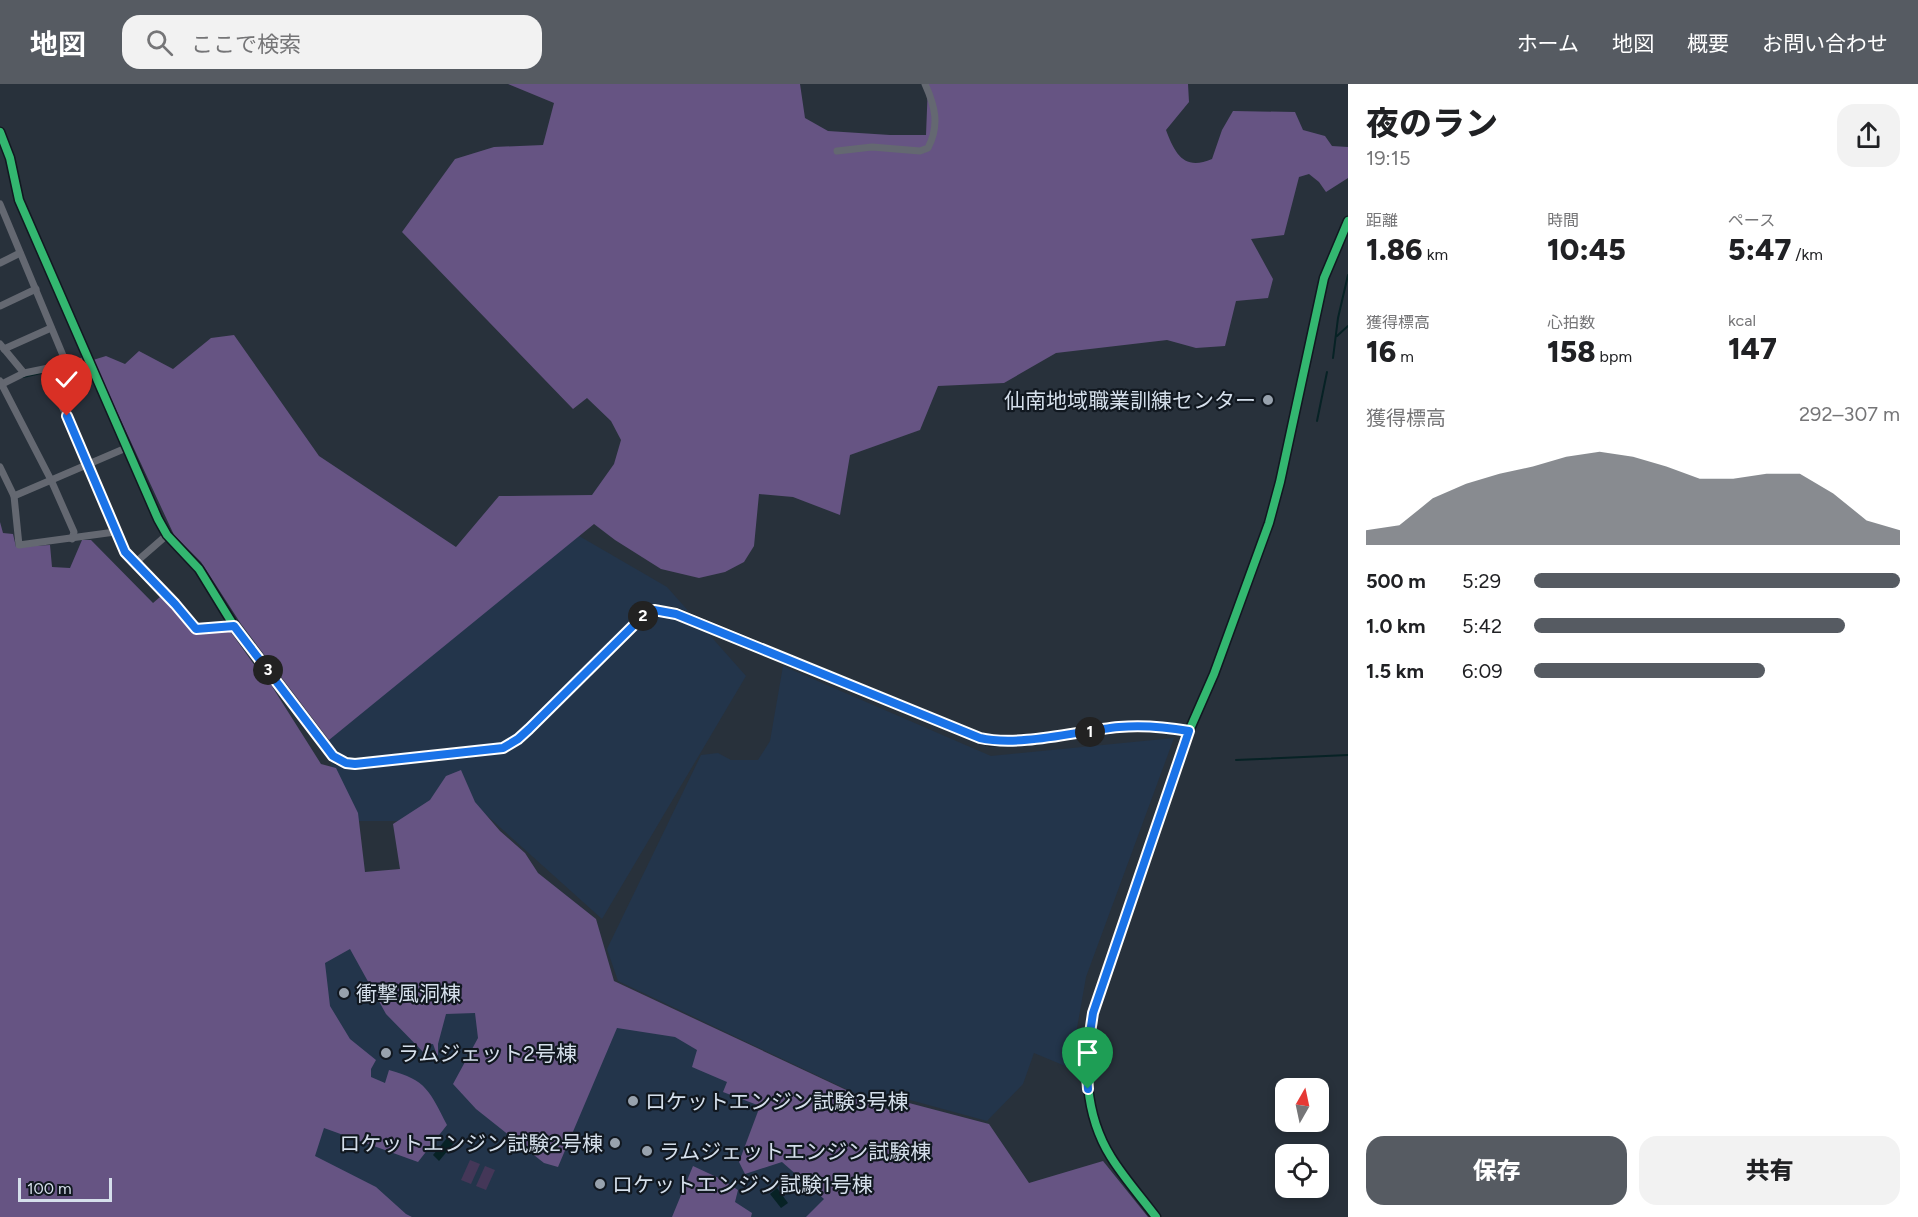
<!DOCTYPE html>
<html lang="ja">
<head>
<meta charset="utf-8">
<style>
	:root { --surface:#fff; --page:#f2f2f2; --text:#202124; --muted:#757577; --accent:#565b62 }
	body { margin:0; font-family:Figtree,"Noto Sans JP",sans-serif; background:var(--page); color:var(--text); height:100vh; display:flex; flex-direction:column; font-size:22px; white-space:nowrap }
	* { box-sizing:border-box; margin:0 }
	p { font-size:20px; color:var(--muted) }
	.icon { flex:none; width:33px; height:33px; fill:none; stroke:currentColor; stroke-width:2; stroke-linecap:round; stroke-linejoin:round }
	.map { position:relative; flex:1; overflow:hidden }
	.drawer { display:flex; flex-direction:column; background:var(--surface); width:570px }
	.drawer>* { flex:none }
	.needle { width:39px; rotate:9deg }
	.fabs { position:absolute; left:1275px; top:994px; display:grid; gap:12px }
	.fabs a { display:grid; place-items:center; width:54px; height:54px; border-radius:12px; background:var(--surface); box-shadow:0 3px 9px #0003; font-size:30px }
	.scale { position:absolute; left:18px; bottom:15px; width:94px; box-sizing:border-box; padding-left:6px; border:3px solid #d5dfeb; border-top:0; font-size:16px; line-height:21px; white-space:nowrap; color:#d5dfeb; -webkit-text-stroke:4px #111820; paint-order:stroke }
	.pin { position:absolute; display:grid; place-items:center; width:51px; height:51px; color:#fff; margin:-62px -26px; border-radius:50% 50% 50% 0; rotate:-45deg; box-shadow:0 0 6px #0007 }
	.pin .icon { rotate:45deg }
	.km { position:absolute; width:30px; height:30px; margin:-15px; border-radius:50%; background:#222; color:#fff; font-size:16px; line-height:30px; text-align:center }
	.round { display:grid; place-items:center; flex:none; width:63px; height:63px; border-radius:18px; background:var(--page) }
	.overview { display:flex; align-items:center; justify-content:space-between; height:102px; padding:0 18px }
	h1 { font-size:33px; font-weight:800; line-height:45px }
	.figures { display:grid; grid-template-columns:repeat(3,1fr); gap:9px; height:102px; padding:6px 18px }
	.figures div { display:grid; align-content:center }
	.figures b { font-size:30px; font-weight:800 }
	.figures small { font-size:16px; font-weight:400 }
	.figures p { font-size:16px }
	.chart { height:168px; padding:12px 18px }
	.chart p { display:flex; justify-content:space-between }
	.chart svg { width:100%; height:108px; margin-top:6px; fill:var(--accent); opacity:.7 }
	.button { display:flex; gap:12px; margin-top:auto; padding:12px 18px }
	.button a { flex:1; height:69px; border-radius:18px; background:var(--accent); color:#fff; font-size:24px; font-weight:800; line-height:69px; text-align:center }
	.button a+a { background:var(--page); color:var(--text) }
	ul { padding:0 18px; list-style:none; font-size:20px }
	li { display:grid; grid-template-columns:96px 72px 1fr; align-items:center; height:45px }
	li i { height:15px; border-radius:8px; background:var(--accent) }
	header { display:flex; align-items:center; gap:36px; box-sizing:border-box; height:84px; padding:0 30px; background:var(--accent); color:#fff }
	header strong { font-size:28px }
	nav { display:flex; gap:33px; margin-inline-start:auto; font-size:21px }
	.search { width:420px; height:54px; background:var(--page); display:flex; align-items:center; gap:15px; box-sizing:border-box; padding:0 21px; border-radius:18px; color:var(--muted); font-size:22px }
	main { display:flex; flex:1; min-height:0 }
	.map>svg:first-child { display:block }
</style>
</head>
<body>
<header>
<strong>地図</strong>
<div class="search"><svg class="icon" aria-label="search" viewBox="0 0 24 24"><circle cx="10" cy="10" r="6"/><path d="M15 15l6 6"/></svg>ここで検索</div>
<nav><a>ホーム</a><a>地図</a><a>概要</a><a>お問い合わせ</a></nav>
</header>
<main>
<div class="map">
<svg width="1348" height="1133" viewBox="0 0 1348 1133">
	<rect width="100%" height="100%" fill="#28313b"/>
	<g fill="#23354b">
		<polygon points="574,449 667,503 746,592 602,835 462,709 399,737 341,737 326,654"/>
		<polygon points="783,582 991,672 1174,654 1086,893 1070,984 1034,969 1023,1000 987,1037 910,1016 882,1022 618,897 607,865 701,671 718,669 731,676 758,676 770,657"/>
		<polygon points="0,828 535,856 1026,1133 225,1133"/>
	</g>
	<g fill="#443758">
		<polygon points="470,1076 480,1080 471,1100 461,1096"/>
		<polygon points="485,1082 495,1086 486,1106 476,1102"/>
	</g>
	<g fill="#665483">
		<path d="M508,0h292l5,34 23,13 62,4h36l2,-51h260l1,18 -23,28c9,24 18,41 46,29l10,-29 11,-19 62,1 8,18 22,6 7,10 16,1v31l-22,14 -7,-10 -10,-8 -10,3 -15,58 -33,4 22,40 -5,19 -32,3 -11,45 -29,2 -29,-8 -111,13 -52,30 -66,3 -18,44 -70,25 -10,60 -47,-18 -34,-3 -5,52 -10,16 -19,10 -26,6 -38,-9 -46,-29 -21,-16 -265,216 -88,-116 -40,-62 -27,-27 -81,-175 13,-4 19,8 14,-13 34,18 38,-31 23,-3 85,121 137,91 43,-51 93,-1 22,-31 7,-24 -10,-19 -24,-23 -14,11 -171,-177 53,-73 39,-12 49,-2 11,-42z"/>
		<path d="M0,438l3,11 10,1 3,13 34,-2 2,22 18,1 12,-28h9l62,63 7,-6 38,37 32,-3 28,39 3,-1 60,95 15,4 22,45 7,59 35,-3 -7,-45 37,-24 16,-24 15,-6 14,32 25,29 25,22 13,20 58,46 18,62 275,129 20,-7 80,21 40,59 74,-22 45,56h-342l18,-18 -42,-37 -37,12 -6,-12 21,-56 -37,-14 4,-10 -35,-15 5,-17 -22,-13 -58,-9 -59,139 -14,-4 -68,-54 -23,-25 25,-46 -3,-25 -29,1 -8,30v14l-5,-14 -8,1 1,10 -40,-41 -36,-65 -25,14 5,43 20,33 26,21 -5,9v8l14,6 4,-13c38,10 41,22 58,55l-29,37 -94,-34 -9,28 61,31 30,27 6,3h-412z"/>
		<polygon points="693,1082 723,1096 738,1106 735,1118 752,1129 751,1133 672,1133"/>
	</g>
	<g fill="#072225">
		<polygon points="447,1054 454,1059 439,1077 433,1071"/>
		<polygon points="777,1104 788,1119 781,1124 770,1110"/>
	</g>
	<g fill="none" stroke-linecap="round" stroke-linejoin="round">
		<g stroke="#072225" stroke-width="2">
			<polyline points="1337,252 1348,242"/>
			<polyline points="1333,274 1338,234 1348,191"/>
			<polyline points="23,293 41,289 45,291 51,304"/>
			<polyline points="1317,337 1327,288"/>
			<polyline points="1236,676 1348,671"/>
		</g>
		<g stroke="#646871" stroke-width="7">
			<polyline points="0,48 10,74 19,116 158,435 167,451 199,485 234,542 326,663 338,676 355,680 503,664 518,655 529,645 639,536 646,529 654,526 676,529 980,654 990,657 1046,654 1121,643 1163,643 1189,647"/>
			<path d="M837,67l35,-4 48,4 8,-3c12,-23 7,-42 -3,-64"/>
			<polyline points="0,120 67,281"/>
			<polyline points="0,179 20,169"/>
			<polyline points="0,222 36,205"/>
			<polyline points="0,260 24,289"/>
			<polyline points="4,265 51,244"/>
			<polyline points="46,285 125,468 175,520 196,545 234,542"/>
			<polyline points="0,297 51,396 74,448 72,455"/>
			<polyline points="0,301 24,289 88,276"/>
			<polyline points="0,383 14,412 19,461 115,448"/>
			<polyline points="14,412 126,364"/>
			<polyline points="136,478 167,451"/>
			<path d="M1156,1133c-15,-20 -32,-39 -45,-60 -27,-43 -28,-96 -18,-144l96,-282 25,-57 55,-151 11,-41 44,-204 24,-57"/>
		</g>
		<g stroke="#111820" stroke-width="11">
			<g id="cycleway">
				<polyline points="0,48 10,74 19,116 158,435 167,451 199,485 234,542 326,663 338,676 355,680 503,664 518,655 529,645 639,536 646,529 654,526 676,529 980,654 990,657 1046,654 1121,643 1163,643 1189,647"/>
				<path d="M1156,1133c-15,-20 -32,-39 -45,-60 -27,-43 -28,-96 -18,-144l96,-282 25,-57 55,-151 11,-41 44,-204 24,-57"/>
			</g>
		</g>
		<use href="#cycleway" stroke="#33b770" stroke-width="8"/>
	</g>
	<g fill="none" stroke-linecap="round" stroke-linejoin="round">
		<g stroke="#fff" stroke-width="12">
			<path id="route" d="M67,332l58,136 50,52 21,25 38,-3 99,130 13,7 9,1 148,-16 15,-9 11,-10 110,-109 7,-7 8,-3 22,4 304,124c40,9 97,-7 139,-11 24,-2 47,0 70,4l-96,282 -7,47 2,29"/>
		</g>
		<use href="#route" stroke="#1a73e8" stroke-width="8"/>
	</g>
	<g fill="#98a2ad" stroke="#111820" stroke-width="2">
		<circle cx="1268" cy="316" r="6"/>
		<circle cx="344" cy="909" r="6"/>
		<circle cx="386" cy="969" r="6"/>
		<circle cx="633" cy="1017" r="6"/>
		<circle cx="615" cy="1059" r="6"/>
		<circle cx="647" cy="1067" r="6"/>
		<circle cx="600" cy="1100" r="6"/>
	</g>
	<g text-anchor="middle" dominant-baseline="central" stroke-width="4.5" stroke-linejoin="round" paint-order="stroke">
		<g font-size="21" fill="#d5dfeb" stroke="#111820" text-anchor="start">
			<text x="1256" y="316" text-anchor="end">仙南地域職業訓練センター</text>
			<text x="356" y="909">衝撃風洞棟</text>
			<text x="398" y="969">ラムジェット2号棟</text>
			<text x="645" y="1017">ロケットエンジン試験3号棟</text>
			<text x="603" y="1059" text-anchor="end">ロケットエンジン試験2号棟</text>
			<text x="659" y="1067">ラムジェットエンジン試験棟</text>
			<text x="612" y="1100">ロケットエンジン試験1号棟</text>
		</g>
	</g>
</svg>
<div class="fabs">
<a><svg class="needle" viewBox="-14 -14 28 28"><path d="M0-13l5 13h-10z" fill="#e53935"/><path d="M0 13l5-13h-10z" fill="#757577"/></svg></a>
<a><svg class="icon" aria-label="locate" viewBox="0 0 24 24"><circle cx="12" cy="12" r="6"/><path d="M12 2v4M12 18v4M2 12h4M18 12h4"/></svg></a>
</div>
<div class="scale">100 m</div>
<div class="pin" style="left:1088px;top:1005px;background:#1e9e55"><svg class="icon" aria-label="arrive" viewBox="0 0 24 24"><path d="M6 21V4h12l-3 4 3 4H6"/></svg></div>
<div class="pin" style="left:67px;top:332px;background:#d93025"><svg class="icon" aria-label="check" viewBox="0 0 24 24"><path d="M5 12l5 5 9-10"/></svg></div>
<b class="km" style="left:1090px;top:648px">1</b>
<b class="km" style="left:643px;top:532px">2</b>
<b class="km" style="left:268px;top:586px">3</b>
</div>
<section class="drawer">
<div class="overview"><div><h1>夜のラン</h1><p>19:15</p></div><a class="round"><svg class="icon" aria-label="share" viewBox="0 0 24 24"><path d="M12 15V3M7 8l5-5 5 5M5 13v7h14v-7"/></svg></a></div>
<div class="figures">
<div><p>距離</p><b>1.86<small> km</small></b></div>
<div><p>時間</p><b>10:45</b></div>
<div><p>ペース</p><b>5:47<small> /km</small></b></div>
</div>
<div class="figures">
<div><p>獲得標高</p><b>16<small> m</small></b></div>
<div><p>心拍数</p><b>158<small> bpm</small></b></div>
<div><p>kcal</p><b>147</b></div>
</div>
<div class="chart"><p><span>獲得標高</span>292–307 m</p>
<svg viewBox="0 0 160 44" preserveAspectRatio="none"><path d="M0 44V38L10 36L20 25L30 19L40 15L50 12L60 8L70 6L80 8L90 12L100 17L110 17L120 15L130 15L140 23L150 34L160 38V44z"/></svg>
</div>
<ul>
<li><b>500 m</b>5:29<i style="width:100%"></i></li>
<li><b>1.0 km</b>5:42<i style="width:85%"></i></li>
<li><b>1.5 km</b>6:09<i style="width:63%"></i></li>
</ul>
<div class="button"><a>保存</a><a>共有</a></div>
</section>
</main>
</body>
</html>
